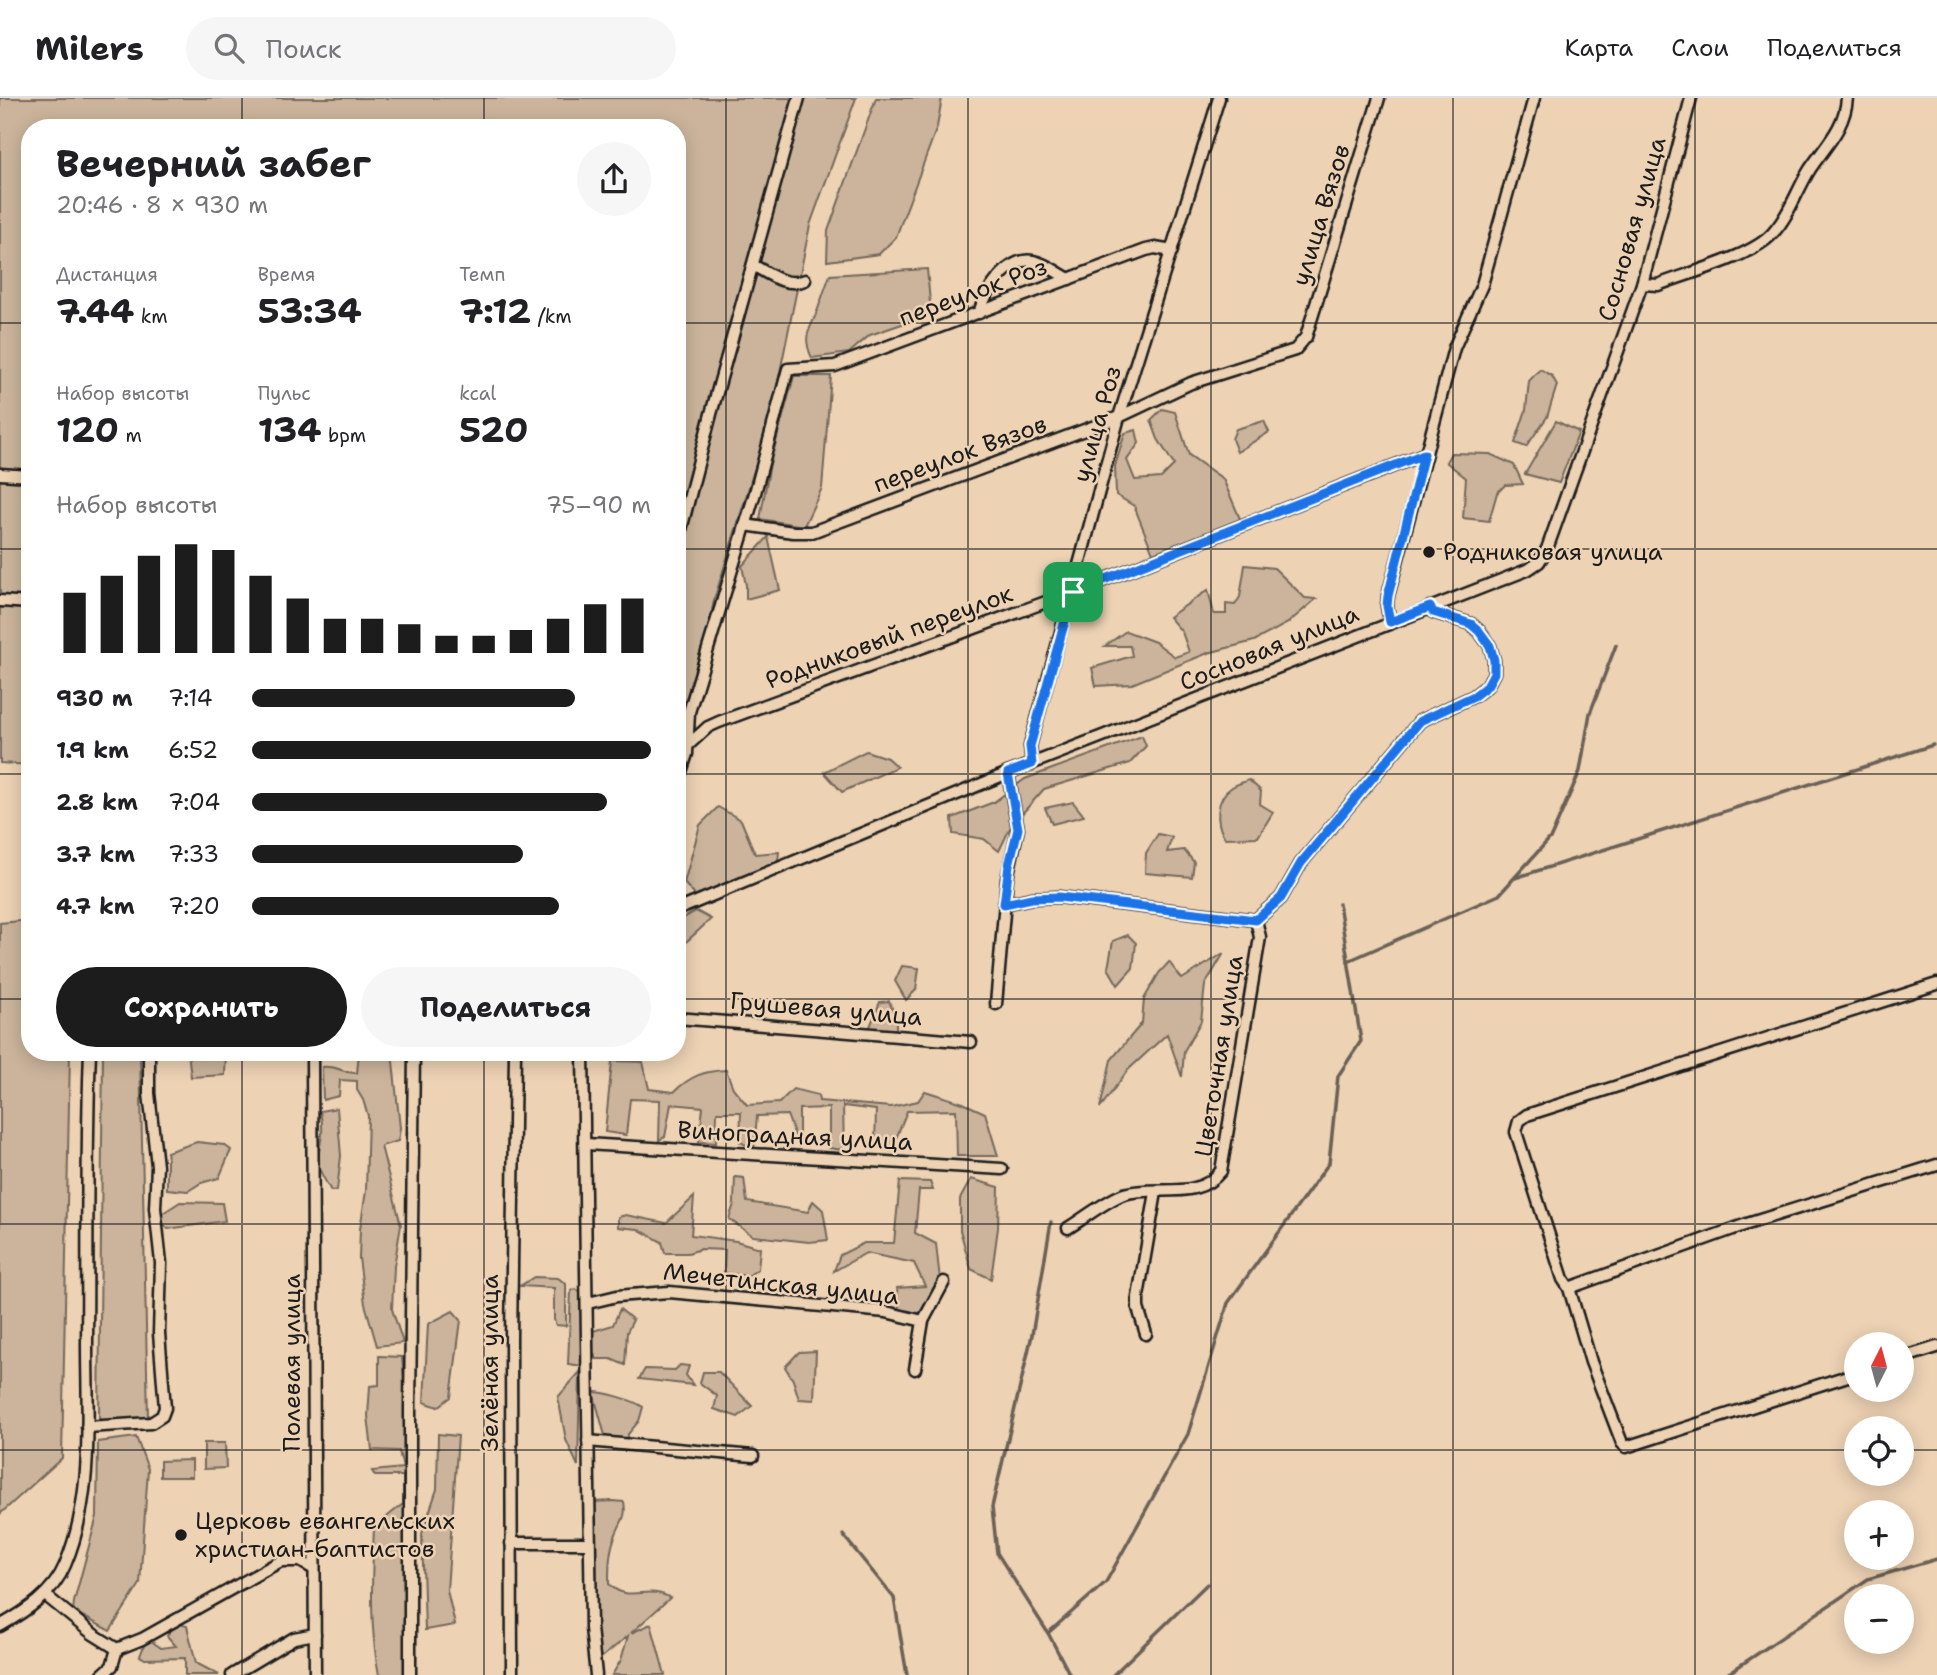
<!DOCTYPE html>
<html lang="ru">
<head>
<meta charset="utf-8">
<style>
	:root { --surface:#fff; --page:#f6f6f6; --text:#202124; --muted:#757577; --line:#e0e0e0; --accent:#1c1c1c }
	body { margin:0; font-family:"Shantell Sans",sans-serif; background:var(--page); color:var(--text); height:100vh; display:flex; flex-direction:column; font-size:26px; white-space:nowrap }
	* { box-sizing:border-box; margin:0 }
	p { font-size:23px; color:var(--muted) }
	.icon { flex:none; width:38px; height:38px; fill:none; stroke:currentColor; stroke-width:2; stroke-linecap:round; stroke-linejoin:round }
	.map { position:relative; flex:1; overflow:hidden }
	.sheet { position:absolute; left:21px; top:21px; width:665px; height:942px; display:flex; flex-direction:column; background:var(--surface); border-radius:28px; box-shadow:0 4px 18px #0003 }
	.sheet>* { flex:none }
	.needle { width:46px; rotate:6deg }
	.fabs { position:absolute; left:1844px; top:1234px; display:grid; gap:14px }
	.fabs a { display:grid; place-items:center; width:70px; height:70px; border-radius:50%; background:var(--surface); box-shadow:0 4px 18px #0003; font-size:35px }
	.pin { position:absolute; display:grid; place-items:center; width:60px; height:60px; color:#fff; margin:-30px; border-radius:14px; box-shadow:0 4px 10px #0006 }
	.round { display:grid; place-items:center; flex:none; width:74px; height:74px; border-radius:37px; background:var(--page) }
	.summary { display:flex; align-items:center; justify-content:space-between; height:119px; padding:0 35px }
	h1 { font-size:38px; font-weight:700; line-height:52px }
	.figures { display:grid; grid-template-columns:repeat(3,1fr); gap:10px; height:119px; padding:7px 35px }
	.figures div { display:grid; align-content:center }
	.figures b { font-size:35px; font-weight:700 }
	.figures small { font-size:19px; font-weight:400 }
	.figures p { font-size:19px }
	.chart { height:196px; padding:14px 35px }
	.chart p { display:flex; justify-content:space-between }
	.chart svg { width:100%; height:126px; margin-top:7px; stroke:var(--accent); stroke-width:6 }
	.primary-button { display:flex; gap:14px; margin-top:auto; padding:14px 35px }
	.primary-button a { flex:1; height:80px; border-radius:42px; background:var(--accent); color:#fff; font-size:28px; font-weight:700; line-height:80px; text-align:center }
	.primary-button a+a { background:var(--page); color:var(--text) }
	ul { padding:0 35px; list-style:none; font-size:23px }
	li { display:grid; grid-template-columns:112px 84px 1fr; align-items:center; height:52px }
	li i { height:18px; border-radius:9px; background:var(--accent) }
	header { display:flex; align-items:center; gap:42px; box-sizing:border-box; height:98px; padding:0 35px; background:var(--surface); border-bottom:2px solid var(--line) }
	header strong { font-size:33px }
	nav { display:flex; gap:38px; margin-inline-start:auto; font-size:24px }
	.search { width:490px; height:63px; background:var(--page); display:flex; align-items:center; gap:18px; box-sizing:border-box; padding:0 24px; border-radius:38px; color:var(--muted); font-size:26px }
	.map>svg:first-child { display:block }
</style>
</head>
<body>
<header>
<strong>Milers</strong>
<div class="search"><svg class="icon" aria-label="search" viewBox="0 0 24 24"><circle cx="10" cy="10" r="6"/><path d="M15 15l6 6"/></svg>Поиск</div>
<nav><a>Карта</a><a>Слои</a><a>Поделиться</a></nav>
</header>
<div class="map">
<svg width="1937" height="1577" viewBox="0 0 1937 1577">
	<rect width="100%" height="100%" fill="#edd2b4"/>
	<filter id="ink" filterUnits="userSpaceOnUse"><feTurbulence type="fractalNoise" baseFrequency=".0143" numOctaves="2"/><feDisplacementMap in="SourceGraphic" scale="14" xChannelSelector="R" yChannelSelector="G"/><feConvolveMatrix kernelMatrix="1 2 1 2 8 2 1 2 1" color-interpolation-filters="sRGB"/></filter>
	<g filter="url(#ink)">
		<g fill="#cbb49b" stroke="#74685c" stroke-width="2">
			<polygon points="0,0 856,0 810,127 771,318 714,502 677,695 677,30 30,30 30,667 0,665"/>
			<polygon points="876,0 942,0 937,29 896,139 879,156 827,163 828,133"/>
			<path d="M927,171l4,45 -61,21 -21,18 -37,5c-11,-24 -1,-28 6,-49 4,-12 8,-23 12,-34z"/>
			<polygon points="1540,271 1552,278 1557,287 1547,319 1526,349 1515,345 1526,312 1529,283"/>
			<polygon points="794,278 831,278 822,390 804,428 760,421 770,366"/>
			<polygon points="1162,311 1175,314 1189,357 1223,381 1241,423 1153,455 1134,408 1116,397 1115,368 1125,335 1136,332 1139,345 1127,362 1135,382 1161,380 1174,367 1158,341 1151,322"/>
			<polygon points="1264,323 1269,334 1237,354 1232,341 1236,331"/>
			<polygon points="1556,323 1579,334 1559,385 1525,376"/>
			<polygon points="1451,355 1490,356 1514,367 1523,386 1505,387 1497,395 1489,423 1463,420 1466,380 1446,364"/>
			<polygon points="768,439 780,492 746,501 746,487 742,468"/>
			<polygon points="1245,467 1274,470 1305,500 1316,501 1288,525 1254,543 1208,555 1132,586 1096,588 1092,570 1132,558 1130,548 1105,548 1126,533 1155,544 1175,559 1189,554 1182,534 1169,519 1208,492 1214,516 1226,516 1226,506 1235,507 1240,499"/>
			<polygon points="1142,638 1146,648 1130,665 1044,691 1011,728 999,753 984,741 953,736 952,720 994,704 1025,681"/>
			<polygon points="866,653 887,660 897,669 842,694 824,674"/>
			<path d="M1249,682l12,11 -1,13 13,8 -15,25 -33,1c-10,-15 -10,-40 7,-51 5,-3 12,-5 17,-7z"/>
			<polygon points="1073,704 1084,718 1052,726 1045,710"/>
			<polygon points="718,709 741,722 755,756 779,754 777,771 700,803 684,785 700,727"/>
			<polygon points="1158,736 1172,739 1167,754 1184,752 1194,764 1192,779 1145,775 1146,755"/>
			<polygon points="696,813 711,821 686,844 677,846 677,824"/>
			<polygon points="30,822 30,954 70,954 62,1360 0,1416 0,825"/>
			<polygon points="1128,837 1136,845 1133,870 1118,887 1108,870 1113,843"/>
			<polygon points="1224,855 1205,887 1201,923 1184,953 1182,979 1167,936 1128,972 1100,1010 1111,962 1142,925 1144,901 1159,875 1169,864 1182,881"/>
			<polygon points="902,868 919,870 916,892 906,902 895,883"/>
			<polygon points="889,903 896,919 896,938 867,936 880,904"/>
			<polygon points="103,954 140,954 148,1320 106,1328 99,1320"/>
			<polygon points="188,954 226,954 225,977 191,979"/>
			<path d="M359,954h33l8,76 -2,13 -17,5 20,79 -7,41 -2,43 11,34 -26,3 -12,-42 -6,-46 1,-29 6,-38 2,-75 -5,-16 -6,-10v-9l-17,-1 -1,16 -16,4 -1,-33c18,-2 20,7 35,6z"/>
			<path d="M612,963l31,1 6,27 25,3c16,-16 30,-21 52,-22l7,18 14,17 32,-2 14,-14 25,6 1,6 72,6 27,-6 7,-10 38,12 22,10 13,43h-41l-1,-46 -49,1 -16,40 -16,-5 1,-36 -33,-4 1,44 -15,-2v-40l-30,1v37l-12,-31 -30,1 -3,33 -14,-7 1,-30h-24l-1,31 -17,-1 4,-35 -32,-3 -6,33 -6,3 1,-40 -30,-1 -4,36 -21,-3z"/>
			<path d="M337,1010l4,48 -4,34 -6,1c-4,-8 -12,-19 -13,-27 0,-20 8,-29 2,-53z"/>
			<polygon points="197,1044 224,1047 231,1052 219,1080 201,1085 188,1093 167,1091 167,1054"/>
			<polygon points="735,1079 744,1080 747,1104 808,1114 813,1103 823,1112 828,1142 809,1144 753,1138 729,1121 734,1106"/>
			<polygon points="971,1081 999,1089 998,1130 991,1181 971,1171 960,1132 960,1101"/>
			<polygon points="900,1083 930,1084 933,1092 919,1092 915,1135 936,1146 941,1191 928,1215 900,1217 897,1190 925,1188 914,1165 866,1155 834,1173 840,1157 864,1145 894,1145"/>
			<polygon points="694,1099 691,1137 736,1143 760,1150 758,1171 748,1178 724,1175 725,1152 701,1151 688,1155 665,1155 662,1144 638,1131 618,1129 618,1119 626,1117 666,1125"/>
			<polygon points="180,1104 222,1105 225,1123 168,1131 157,1119"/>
			<polygon points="534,1179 558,1180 566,1186 566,1228 556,1227 554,1222 554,1190 520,1188"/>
			<polygon points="576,1191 582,1196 581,1230 584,1268 568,1266 571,1193"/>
			<polygon points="620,1211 633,1222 627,1234 625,1267 611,1261 596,1261 592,1251 593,1233 613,1227"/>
			<polygon points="453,1213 461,1222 451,1299 438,1309 424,1304 428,1226"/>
			<polygon points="816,1253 814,1302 799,1301 793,1282 785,1269 799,1254"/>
			<path d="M379,1258l23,1 3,38 5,280h-31c-10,-49 -7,-98 -5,-148l29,-23v-28h-28l-3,-5 31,-3 -4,-17 -27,-1 -4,-34 2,-30 9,-1z"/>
			<polygon points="680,1267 689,1268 686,1277 693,1287 639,1281 645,1271 675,1272"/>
			<polygon points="580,1274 578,1368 566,1342 558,1299"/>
			<polygon points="703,1274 719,1274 752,1308 738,1319 714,1311 717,1298 700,1285"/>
			<path d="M593,1294c13,0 40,8 50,15l-4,14 -11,13v6l-22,-1z"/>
			<polygon points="438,1336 458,1338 447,1492 455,1527 425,1532 422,1436 437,1391"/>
			<polygon points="136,1339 148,1371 140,1486 110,1533 73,1513 74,1504 97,1418 98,1344"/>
			<polygon points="204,1345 225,1345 226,1370 204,1371"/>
			<polygon points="192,1362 192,1379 160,1379 160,1363"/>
			<path d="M612,1403l12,1c3,15 -3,19 -8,32 -7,16 -7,33 -7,50 19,20 39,0 61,14l-39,35 20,-9 14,51h-53l9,-15 7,-24 -27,22c-10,-46 -16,-110 -7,-156z"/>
			<polygon points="174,1525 187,1528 196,1565 219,1577 185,1577 185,1560 145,1561 140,1558 147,1540 161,1550 176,1548 167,1538"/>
		</g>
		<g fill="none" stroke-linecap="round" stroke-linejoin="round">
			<g stroke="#6b6056" stroke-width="3.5">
				<polyline points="1515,780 1933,647"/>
				<polyline points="1348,863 1499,797 1551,739 1580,673 1590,615 1616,547"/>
				<polyline points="1051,1124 1032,1237 992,1409 997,1455 1048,1535 1070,1577"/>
				<polyline points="843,1437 894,1500 907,1577"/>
				<polyline points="1048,1535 1106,1484 1188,1336 1228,1205 1329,1065 1338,978 1361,943 1339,806"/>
				<polyline points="1113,1577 1207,1486"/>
				<polyline points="1726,1577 1868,1481 1937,1461"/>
			</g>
			<g stroke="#1c1c1c" stroke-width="15">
				<g id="minor">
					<path d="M753,167c16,9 34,23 52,15"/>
					<path d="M1642,186l16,1c30,-12 93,-28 114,-51 17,-18 25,-44 38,-65 16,-24 35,-41 37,-71"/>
					<path d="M979,215c6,-20 29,-57 54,-52 12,2 25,12 36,18"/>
					<polyline points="0,376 30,378"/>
					<polyline points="745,427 793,434 812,434 1119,319 1191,285 1295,252 1306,239 1379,0"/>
					<polyline points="677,447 711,316 799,0"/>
					<polyline points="0,503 30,505"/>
					<polyline points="1390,524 1387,508 1388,498 1454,250 1482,187 1534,0"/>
					<polyline points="687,648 708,629 719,624 1073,494 1424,356"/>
					<polyline points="1032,666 1030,648 1119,319 1219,0"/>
					<polyline points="677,686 687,656 689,614 755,395 788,271 835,268 1146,152 1155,150 1172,153"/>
					<polyline points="1004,806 1032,800 1059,799 1256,822 1281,800 1301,765 1420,623 1474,598 1487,588 1494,575 1494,562 1490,548 1479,533 1471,526 1433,514 1430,509"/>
					<polyline points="677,812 1008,675 1527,472 1539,464 1547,451 1642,186 1691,0"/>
					<polyline points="996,906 1007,781 1018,731 1008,675"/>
					<polyline points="677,920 971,944"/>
					<polyline points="312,954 315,1577"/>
					<polyline points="583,954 591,1530 596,1577"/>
					<polyline points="586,1046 1002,1071"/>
					<path d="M1068,1130c18,-11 37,-27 56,-34 32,-10 73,8 97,-23l39,-234 -4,-17"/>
					<polyline points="1569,1190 1563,1181 1516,1034 1519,1023 1527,1017 1937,886"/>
					<polyline points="588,1205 617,1198 669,1194 886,1214 923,1223 915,1271"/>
					<polyline points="923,1223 944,1184"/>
					<polyline points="1146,1236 1138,1210 1138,1199 1156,1094"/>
					<polyline points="1902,1260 1937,1249"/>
					<polyline points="1857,1275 1626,1349 1622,1345 1591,1264 1569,1190 1747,1126 1937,1067"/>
					<polyline points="87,1329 151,1325 162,1318 165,1310 159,1235 161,1165 155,1110 157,1068 149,995 149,954"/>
					<polyline points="588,1343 753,1358"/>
					<polyline points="511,1445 589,1445"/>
					<polyline points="45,1497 93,1536 117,1551"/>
					<path d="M0,1528c26,-15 53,-32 65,-61 29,-68 22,-148 22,-221 1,-97 -1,-195 3,-292"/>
					<polyline points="102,1577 112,1568 117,1551 142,1541 281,1463 300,1463 314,1471"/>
					<polyline points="232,1577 294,1540 315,1536"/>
					<polyline points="410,1577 410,1311 414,954"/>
					<polyline points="512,1577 511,1242 515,954"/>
				</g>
			</g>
			<use href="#minor" stroke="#edd2b4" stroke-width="10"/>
		</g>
	</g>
	<g fill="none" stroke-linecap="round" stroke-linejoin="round" filter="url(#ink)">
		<g stroke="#fff" stroke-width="14">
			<polygon id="route" points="1424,356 1388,498 1387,508 1390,524 1430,509 1433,514 1471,526 1479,533 1490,548 1494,562 1494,575 1487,588 1474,598 1420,623 1301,765 1281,800 1256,822 1059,799 1032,800 1004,806 1009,767 1018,731 1008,675 1032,666 1030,648 1073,494"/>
		</g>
		<use href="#route" stroke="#1a73e8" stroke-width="9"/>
	</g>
	<path fill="none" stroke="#1c1c1c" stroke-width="2" stroke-opacity="0.55" d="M242,0v30M484,0v30M726,0v1577M968,0v1577M1211,0v1577M1453,0v1577M1695,0v1577M0,225h30M677,225h1260M0,451h30M677,451h1260M0,676h30M677,676h1260M0,901h30M677,901h1260M242,954v623M484,954v623M0,1126h1937M0,1352h1857M1902,1352h35"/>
	<g fill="#1c1c1c" stroke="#edd2b4" stroke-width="2.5">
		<circle cx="1429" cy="454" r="7"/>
		<circle cx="181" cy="1437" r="7"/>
	</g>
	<g text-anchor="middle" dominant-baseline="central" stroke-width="5" stroke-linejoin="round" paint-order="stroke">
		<g font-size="24" fill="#1c1c1c" stroke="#edd2b4">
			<text transform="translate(1321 117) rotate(-73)">улица Вязов</text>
			<text transform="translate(1632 131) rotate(-74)">Сосновая улица</text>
			<text transform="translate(973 194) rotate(-20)">переулок Роз</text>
			<text transform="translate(1097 326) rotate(-74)">улица Роз</text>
			<text transform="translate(960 356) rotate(-20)">переулок Вязов</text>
			<text transform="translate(889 539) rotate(-20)">Родниковый переулок</text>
			<text transform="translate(1269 550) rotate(-22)">Сосновая улица</text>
			<text transform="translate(826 911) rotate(5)">Грушевая улица</text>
			<text transform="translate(1219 958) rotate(-81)">Цветочная улица</text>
			<text transform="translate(795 1038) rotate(3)">Виноградная улица</text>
			<text transform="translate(781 1186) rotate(6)">Мечетинская улица</text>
			<text transform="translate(292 1265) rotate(-90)">Полевая улица</text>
			<text transform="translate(490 1265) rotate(-90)">Зелёная улица</text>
		</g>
		<g font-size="24" fill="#1c1c1c" stroke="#edd2b4" text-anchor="start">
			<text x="1443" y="454">Родниковая улица</text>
			<text x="195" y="1423">Церковь евангельских<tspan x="195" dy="28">христиан-баптистов</tspan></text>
		</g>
	</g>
</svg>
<div class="fabs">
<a><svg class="needle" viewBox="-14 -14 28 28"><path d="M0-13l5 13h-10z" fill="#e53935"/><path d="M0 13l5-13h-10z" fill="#757577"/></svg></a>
<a><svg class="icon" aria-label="locate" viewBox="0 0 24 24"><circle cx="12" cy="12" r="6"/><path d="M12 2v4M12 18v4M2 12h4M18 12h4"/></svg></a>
<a>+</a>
<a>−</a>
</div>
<div class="pin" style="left:1073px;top:494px;background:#1e9e55"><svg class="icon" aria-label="arrive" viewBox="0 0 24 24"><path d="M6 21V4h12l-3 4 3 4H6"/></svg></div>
<section class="sheet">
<div class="summary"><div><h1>Вечерний забег</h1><p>20:46 · 8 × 930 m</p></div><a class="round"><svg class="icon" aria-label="share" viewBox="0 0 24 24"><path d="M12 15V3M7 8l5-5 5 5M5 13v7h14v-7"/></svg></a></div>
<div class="figures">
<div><p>Дистанция</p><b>7.44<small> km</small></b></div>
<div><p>Время</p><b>53:34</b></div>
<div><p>Темп</p><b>7:12<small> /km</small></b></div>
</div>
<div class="figures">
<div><p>Набор высоты</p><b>120<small> m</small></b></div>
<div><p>Пульс</p><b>134<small> bpm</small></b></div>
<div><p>kcal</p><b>520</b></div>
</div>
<div class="chart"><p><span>Набор высоты</span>75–90 m</p>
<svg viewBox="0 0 160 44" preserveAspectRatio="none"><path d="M5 44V23M15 44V17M25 44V10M35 44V6M45 44V8M55 44V17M65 44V25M75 44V32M85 44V32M95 44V34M105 44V38M115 44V38M125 44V36M135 44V32M145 44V27M155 44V25"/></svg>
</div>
<ul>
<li><b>930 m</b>7:14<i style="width:81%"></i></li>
<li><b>1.9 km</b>6:52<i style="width:100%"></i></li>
<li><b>2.8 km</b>7:04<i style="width:89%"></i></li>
<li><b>3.7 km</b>7:33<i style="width:68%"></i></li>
<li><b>4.7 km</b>7:20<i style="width:77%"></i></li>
</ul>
<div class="primary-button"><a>Сохранить</a><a>Поделиться</a></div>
</section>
</div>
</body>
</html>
